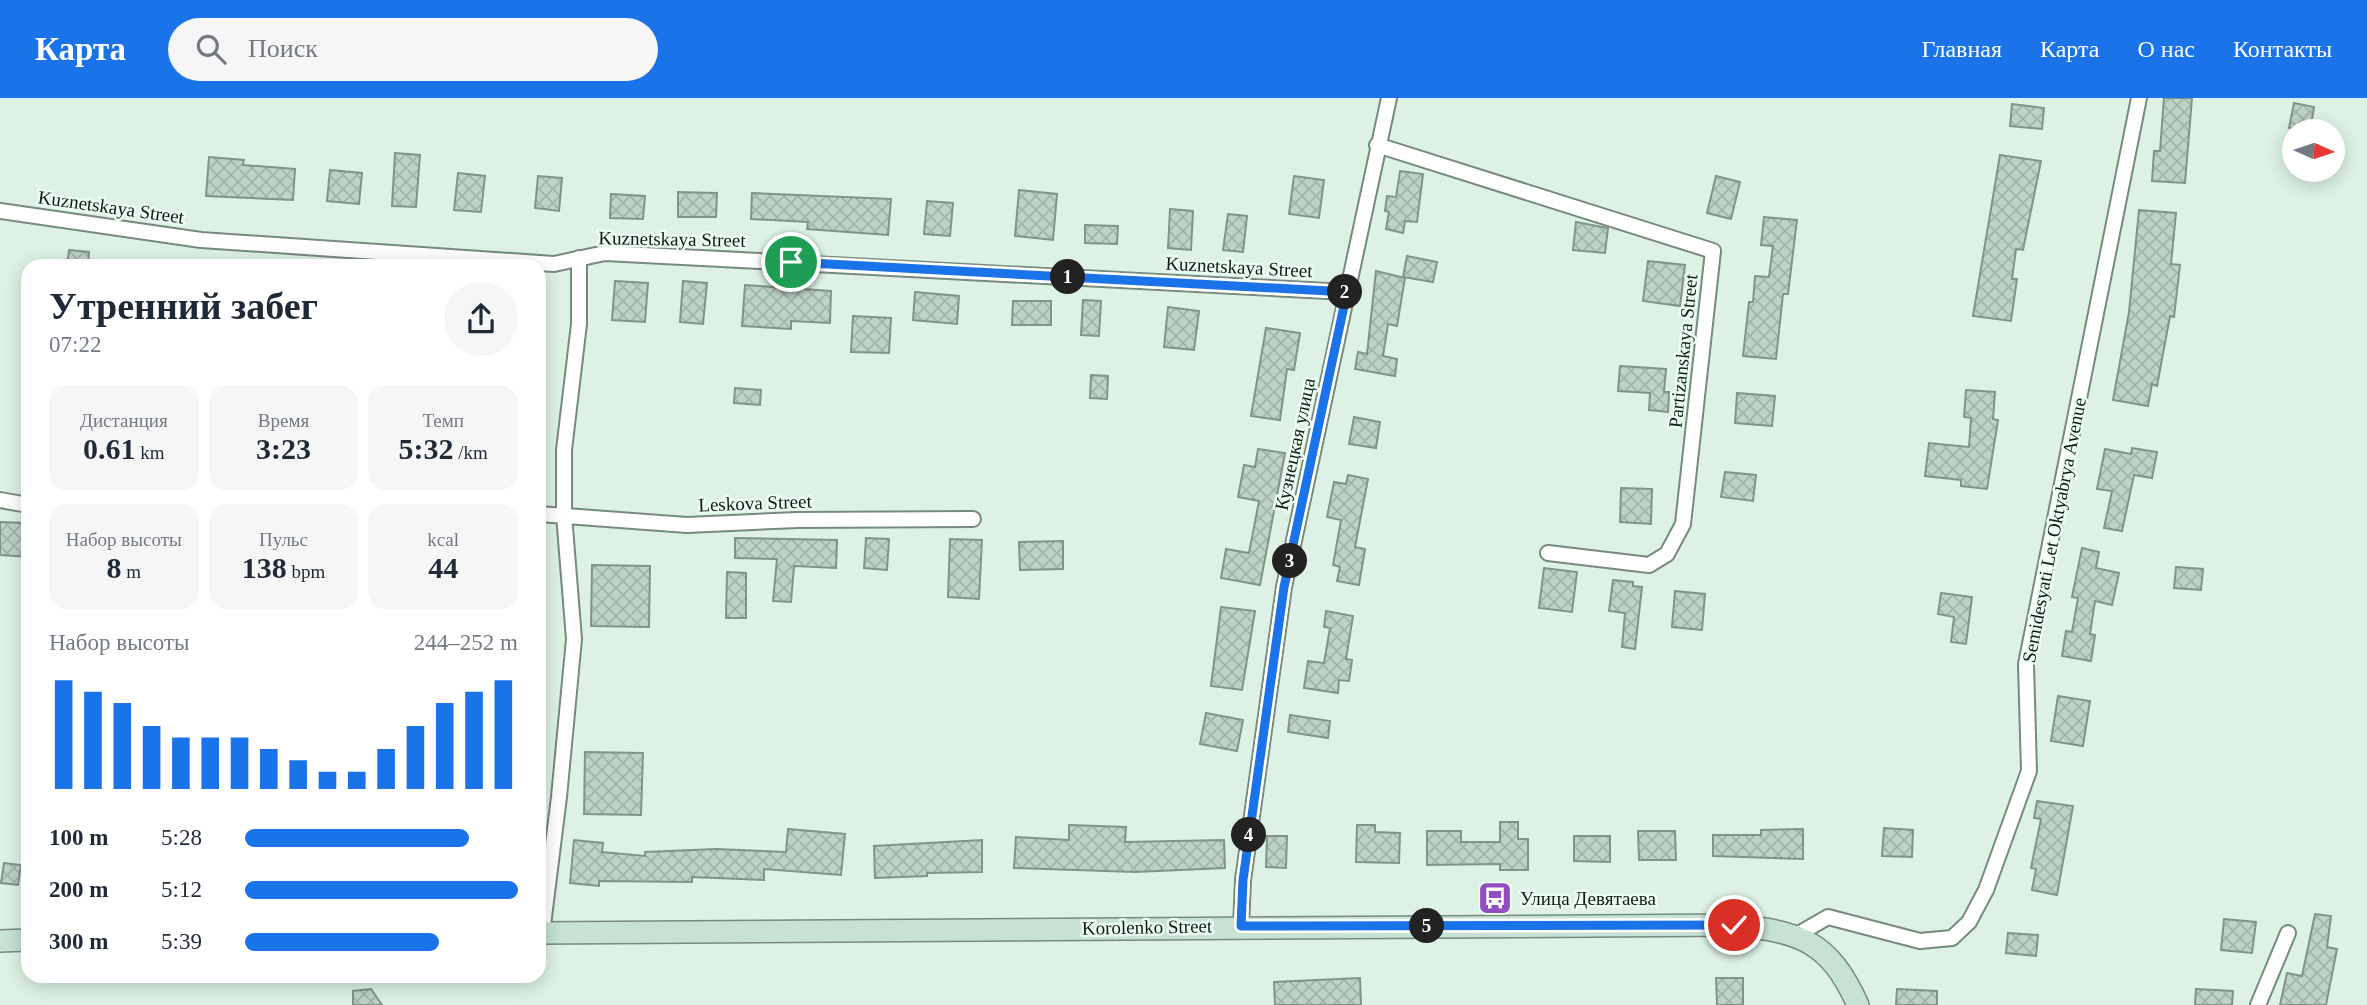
<!DOCTYPE html>
<html lang="ru">
<head>
<meta charset="utf-8">
<style>
	:root { --surface:#fff; --page:#f6f6f7; --text:#1f2937; --muted:#747a83; --accent:#1a73e8 }
	body { margin:0; font-family:"Times New Roman",serif; background:var(--page); color:var(--text); height:100vh; display:flex; flex-direction:column; font-size:26px; white-space:nowrap }
	* { box-sizing:border-box; margin:0 }
	p { font-size:23px; color:var(--muted) }
	.icon { flex:none; width:38px; height:38px; fill:none; stroke:currentColor; stroke-width:2; stroke-linecap:round; stroke-linejoin:round }
	.map { position:relative; flex:1; overflow:hidden }
	.details { position:absolute; left:21px; top:161px; width:525px; height:724px; display:flex; flex-direction:column; background:var(--surface); border-radius:21px; box-shadow:0 4px 18px #0003 }
	.details>* { flex:none }
	.needle { width:46px; rotate:93deg }
	.tools { position:absolute; left:2282px; top:21px; display:grid; gap:14px }
	.tools a { display:grid; place-items:center; width:63px; height:63px; border-radius:50%; background:var(--surface); box-shadow:0 4px 18px #0003; font-size:35px }
	.pin { position:absolute; display:grid; place-items:center; width:60px; height:60px; color:#fff; margin:-30px; border:4px solid #fff; border-radius:50%; box-shadow:0 2px 7px #0007 }
	.km { position:absolute; width:35px; height:35px; margin:-18px; border-radius:50%; background:#222; color:#fff; font-size:19px; line-height:35px; text-align:center }
	.round { display:grid; place-items:center; flex:none; width:74px; height:74px; border-radius:37px; background:var(--page) }
	.summary { display:flex; align-items:center; justify-content:space-between; height:119px; padding:0 28px }
	h1 { font-size:38px; font-weight:800; line-height:52px }
	.figures { display:grid; grid-template-columns:repeat(3,1fr); gap:10px; height:119px; padding:7px 28px }
	.figures div { display:grid; align-content:center; border-radius:18px; background:var(--page); text-align:center }
	.figures b { font-size:30px; font-weight:800 }
	.figures small { font-size:19px; font-weight:400 }
	.figures p { font-size:19px }
	.chart { height:196px; padding:14px 28px }
	.chart p { display:flex; justify-content:space-between }
	.chart svg { width:100%; height:126px; margin-top:7px; stroke:var(--accent); stroke-width:6 }
	ul { padding:0 28px; list-style:none; font-size:23px }
	li { display:grid; grid-template-columns:112px 84px 1fr; align-items:center; height:52px }
	li i { height:18px; border-radius:9px; background:var(--accent) }
	header { display:flex; align-items:center; gap:42px; box-sizing:border-box; height:98px; padding:0 35px; background:var(--accent); color:#fff }
	header strong { font-size:33px }
	nav { display:flex; gap:38px; margin-inline-start:auto; font-size:24px }
	.search { width:490px; height:63px; background:var(--page); display:flex; align-items:center; gap:18px; box-sizing:border-box; padding:0 24px; border-radius:38px; color:var(--muted); font-size:26px }
	.map>svg:first-child { display:block }
</style>
</head>
<body>
<header>
<strong>Карта</strong>
<div class="search"><svg class="icon" aria-label="search" viewBox="0 0 24 24"><circle cx="10" cy="10" r="6"/><path d="M15 15l6 6"/></svg>Поиск</div>
<nav><a>Главная</a><a>Карта</a><a>О нас</a><a>Контакты</a></nav>
</header>
<div class="map">
<svg width="2367" height="907" viewBox="0 0 2367 907">
	<defs>
		<pattern id="building-cross-hatch" width="8" height="8" patternUnits="userSpaceOnUse" patternTransform="scale(1.75)"><rect width="8" height="8" fill="#bed3c6"/><path d="M0 0l8 8M0 8l8-8" fill="none" stroke="#a2b5a9"/></pattern>
	</defs>
	<rect width="100%" height="100%" fill="#ddf2e5"/>
	<g fill="url(#building-cross-hatch)" stroke="#819488" stroke-width="2">
		<polygon points="2164,0 2192,0 2185,85 2152,83 2154,53 2160,53"/>
		<polygon points="2294,5 2314,9 2310,33 2289,30"/>
		<polygon points="2012,6 2044,10 2042,31 2010,28"/>
		<polygon points="395,55 420,57 416,109 392,108"/>
		<polygon points="2000,57 2041,63 2023,152 2016,151 2012,181 2017,181 2011,223 1973,218"/>
		<polygon points="209,59 244,62 243,67 295,71 293,102 206,98"/>
		<polygon points="330,72 362,75 359,106 327,103"/>
		<polygon points="1400,73 1423,76 1417,124 1405,123 1403,135 1386,131 1389,114 1385,113 1387,98 1396,99"/>
		<polygon points="458,75 485,78 481,114 454,112"/>
		<polygon points="538,78 562,80 559,113 535,110"/>
		<polygon points="1294,78 1324,82 1319,120 1289,116"/>
		<polygon points="1716,78 1740,84 1731,121 1707,115"/>
		<polygon points="1019,92 1057,96 1053,142 1015,138"/>
		<polygon points="678,94 717,95 716,119 678,119"/>
		<polygon points="752,95 891,101 888,137 807,131 808,124 751,121"/>
		<polygon points="611,96 645,98 643,121 610,120"/>
		<polygon points="927,103 953,105 950,138 924,136"/>
		<polygon points="1170,111 1193,113 1191,152 1168,150"/>
		<polygon points="2139,112 2176,115 2171,166 2180,167 2174,219 2170,218 2157,288 2152,286 2148,308 2113,302 2129,214"/>
		<polygon points="1228,116 1247,118 1243,154 1223,152"/>
		<polygon points="1764,119 1797,122 1788,196 1783,196 1776,261 1743,258 1749,204 1753,204 1755,178 1769,179 1773,148 1761,147"/>
		<polygon points="1576,124 1608,130 1605,155 1573,152"/>
		<polygon points="1085,127 1118,128 1117,146 1085,145"/>
		<polygon points="69,152 89,154 88,168 67,168"/>
		<polygon points="1407,158 1437,164 1433,184 1403,179"/>
		<polygon points="1648,163 1685,167 1680,208 1643,203"/>
		<polygon points="1376,173 1405,180 1397,228 1388,226 1383,258 1397,261 1395,278 1355,271 1358,254 1367,256"/>
		<polygon points="615,183 648,185 645,224 612,222"/>
		<polygon points="683,183 707,185 703,226 680,224"/>
		<polygon points="745,187 831,193 830,225 791,223 791,231 742,228"/>
		<polygon points="915,194 959,198 957,226 913,222"/>
		<polygon points="1083,202 1101,203 1099,238 1081,237"/>
		<polygon points="1013,203 1051,203 1051,227 1012,227"/>
		<polygon points="1168,209 1199,213 1194,252 1164,249"/>
		<polygon points="853,218 891,220 889,255 851,254"/>
		<polygon points="1266,230 1300,235 1294,272 1287,271 1280,322 1251,318"/>
		<polygon points="1620,268 1666,271 1664,294 1669,294 1668,314 1649,312 1650,295 1618,293"/>
		<polygon points="1091,277 1108,278 1107,301 1090,300"/>
		<polygon points="735,290 761,292 760,307 734,305"/>
		<polygon points="1966,292 1995,294 1993,321 1998,322 1987,391 1961,388 1961,382 1925,378 1929,345 1969,349 1971,320 1964,319"/>
		<polygon points="1737,295 1775,298 1772,328 1735,325"/>
		<polygon points="1354,319 1380,324 1376,350 1349,346"/>
		<polygon points="2132,350 2157,354 2152,380 2134,377 2122,433 2104,430 2112,393 2097,391 2105,351 2131,356"/>
		<polygon points="1258,351 1285,355 1260,487 1221,480 1226,451 1249,455 1259,403 1238,399 1244,367 1255,369"/>
		<polygon points="1725,374 1756,377 1753,403 1721,399"/>
		<polygon points="1348,377 1368,381 1355,449 1365,451 1359,487 1337,483 1340,469 1333,467 1341,422 1327,419 1334,384 1346,386"/>
		<polygon points="1621,390 1652,391 1651,426 1620,424"/>
		<polygon points="0,424 28,425 28,459 0,457"/>
		<polygon points="735,440 837,442 836,470 794,468 791,504 773,503 777,461 735,460"/>
		<polygon points="866,440 889,441 887,472 864,470"/>
		<polygon points="950,441 982,442 979,501 948,499"/>
		<polygon points="1063,443 1063,471 1020,472 1019,444"/>
		<polygon points="2082,450 2099,454 2096,470 2119,475 2112,507 2095,503 2090,536 2095,537 2091,563 2062,558 2066,533 2072,534 2078,500 2072,499"/>
		<polygon points="592,467 650,468 649,529 591,528"/>
		<polygon points="2176,469 2203,471 2201,492 2174,490"/>
		<polygon points="1544,470 1577,474 1572,514 1539,510"/>
		<polygon points="727,474 746,475 746,520 726,520"/>
		<polygon points="1613,482 1633,484 1633,488 1642,489 1635,551 1622,549 1625,515 1609,513"/>
		<polygon points="1675,493 1705,496 1702,532 1672,529"/>
		<polygon points="1941,495 1972,499 1966,546 1951,544 1954,519 1938,516"/>
		<polygon points="1221,509 1255,513 1242,592 1211,588"/>
		<polygon points="1326,513 1353,518 1346,561 1352,562 1349,583 1339,582 1338,595 1304,590 1308,563 1324,565 1330,530 1324,529"/>
		<polygon points="2058,598 2090,603 2083,648 2051,643"/>
		<polygon points="1206,615 1243,622 1237,653 1200,646"/>
		<polygon points="1290,617 1330,623 1328,640 1288,634"/>
		<polygon points="585,654 643,655 641,717 584,716"/>
		<polygon points="2037,703 2073,708 2057,797 2032,792 2036,771 2031,770 2041,721 2034,720"/>
		<polygon points="1500,724 1518,724 1518,741 1528,741 1528,772 1500,772 1500,766 1427,767 1427,733 1461,733 1461,744 1500,744"/>
		<polygon points="1069,727 1126,729 1125,744 1224,742 1225,770 1135,774 1014,770 1016,739 1069,742"/>
		<polygon points="1357,727 1375,727 1375,734 1400,735 1399,765 1356,764"/>
		<polygon points="1884,730 1913,732 1912,759 1882,758"/>
		<polygon points="788,731 845,736 841,777 764,771 764,782 692,779 692,784 599,783 599,788 570,785 574,742 603,745 602,754 645,758 645,754 716,751 786,754"/>
		<polygon points="1803,731 1803,761 1713,758 1713,737 1761,737 1761,732"/>
		<polygon points="1638,733 1675,733 1676,762 1639,762"/>
		<polygon points="1267,738 1287,738 1286,770 1266,769"/>
		<polygon points="1574,738 1610,738 1610,764 1574,763"/>
		<polygon points="982,742 982,774 927,775 927,778 875,780 874,748"/>
		<polygon points="4,765 21,767 18,787 1,785"/>
		<polygon points="2315,816 2331,818 2327,849 2337,851 2326,907 2280,907 2287,875 2302,878"/>
		<polygon points="2224,821 2256,824 2252,855 2221,852"/>
		<polygon points="2008,835 2038,837 2036,858 2006,855"/>
		<polygon points="1360,880 1361,907 1275,907 1274,884"/>
		<polygon points="1716,880 1743,880 1743,907 1717,907"/>
		<polygon points="371,891 382,907 353,907 353,893"/>
		<polygon points="1897,891 1937,893 1937,907 1896,907"/>
		<polygon points="2196,891 2233,893 2232,907 2195,907"/>
	</g>
	<g fill="none" stroke-linecap="round" stroke-linejoin="round">
		<g stroke="#778a7e" stroke-width="18">
			<g id="street">
				<polyline points="1377,47 1713,153 1683,426 1667,456 1649,467 1548,455"/>
				<polyline points="0,113 201,142 554,166 605,155 1347,194"/>
				<polyline points="0,402 28,407"/>
				<polyline points="539,416 687,427 797,422 973,421"/>
				<polyline points="1241,828 1243,782 1284,489 1389,0"/>
				<polyline points="542,835 559,699 574,541 564,417 564,352 579,226 579,160"/>
				<polyline points="1795,838 1828,819 1920,843 1952,840 1969,824 1986,792 2029,673 2026,566 2139,0"/>
				<polyline points="2258,907 2288,835"/>
			</g>
		</g>
		<g stroke="#778a7e" stroke-width="24">
			<g id="secondary">
				<path d="M539,835l1195,-8c67,7 95,16 124,80"/>
				<polyline points="0,843 28,842"/>
			</g>
		</g>
		<use href="#street" stroke="#fff" stroke-width="14"/>
		<use href="#secondary" stroke="#c5e2d4" stroke-width="21"/>
	</g>
	<g fill="none" stroke-linecap="round" stroke-linejoin="round">
		<g stroke="#fff" stroke-width="14">
			<polyline id="route" points="791,164 1347,194 1284,489 1243,782 1241,828 1734,827"/>
		</g>
		<use href="#route" stroke="#1a73e8" stroke-width="9"/>
	</g>
	<defs>
		<g id="bus-square" transform="scale(1.75)"><rect x="-9" y="-9" width="18" height="18" rx="4" fill="#904cc0" stroke="#eafff2"/><path d="M-5-6H5V4H4V6H2V4H-2V6H-4V4H-5ZM-3.5-4V0h7V-4ZM-3.5 1.2v1.5H-2V1.2ZM2 1.2v1.5H3.5V1.2Z" fill="#fff"/></g>
	</defs>
	<g fill-rule="evenodd">
		<use href="#bus-square" x="1495" y="800"/>
	</g>
	<g text-anchor="middle" dominant-baseline="central" stroke-width="5" stroke-linejoin="round" paint-order="stroke">
		<g font-size="19" fill="#121915" stroke="#eafff2">
			<text transform="translate(111 109) rotate(8)">Kuznetskaya Street</text>
			<text transform="translate(672 141) rotate(1)">Kuznetskaya Street</text>
			<text transform="translate(1239 169) rotate(3)">Kuznetskaya Street</text>
			<text transform="translate(1683 253) rotate(-84)">Partizanskaya Street</text>
			<text transform="translate(1295 346) rotate(-78)">Кузнецкая улица</text>
			<text transform="translate(755 405) rotate(-2)">Leskova Street</text>
			<text transform="translate(2054 432) rotate(-79)">Semidesyati Let Oktyabrya Avenue</text>
			<text transform="translate(1147 829) rotate(-1)">Korolenko Street</text>
		</g>
		<g font-size="19" fill="#121915" stroke="#eafff2" text-anchor="start">
			<text x="1520" y="800">Улица Девятаева</text>
		</g>
	</g>
</svg>
<div class="tools">
<a><svg class="needle" viewBox="-14 -14 28 28"><path d="M0-13l5 13h-10z" fill="#e53935"/><path d="M0 13l5-13h-10z" fill="#747a83"/></svg></a>
</div>
<div class="pin" style="left:791px;top:164px;background:#1e9e55"><svg class="icon" aria-label="arrive" viewBox="0 0 24 24"><path d="M6 21V4h12l-3 4 3 4H6"/></svg></div>
<div class="pin" style="left:1734px;top:827px;background:#d93025"><svg class="icon" aria-label="check" viewBox="0 0 24 24"><path d="M5 12l5 5 9-10"/></svg></div>
<b class="km" style="left:1068px;top:179px">1</b>
<b class="km" style="left:1345px;top:194px">2</b>
<b class="km" style="left:1290px;top:463px">3</b>
<b class="km" style="left:1249px;top:737px">4</b>
<b class="km" style="left:1427px;top:828px">5</b>
<section class="details">
<div class="summary"><div><h1>Утренний забег</h1><p>07:22</p></div><a class="round"><svg class="icon" aria-label="share" viewBox="0 0 24 24"><path d="M12 15V3M7 8l5-5 5 5M5 13v7h14v-7"/></svg></a></div>
<div class="figures">
<div><p>Дистанция</p><b>0.61<small> km</small></b></div>
<div><p>Время</p><b>3:23</b></div>
<div><p>Темп</p><b>5:32<small> /km</small></b></div>
</div>
<div class="figures">
<div><p>Набор высоты</p><b>8<small> m</small></b></div>
<div><p>Пульс</p><b>138<small> bpm</small></b></div>
<div><p>kcal</p><b>44</b></div>
</div>
<div class="chart"><p><span>Набор высоты</span>244–252 m</p>
<svg viewBox="0 0 160 44" preserveAspectRatio="none"><path d="M5 44V6M15 44V10M25 44V14M35 44V22M45 44V26M55 44V26M65 44V26M75 44V30M85 44V34M95 44V38M105 44V38M115 44V30M125 44V22M135 44V14M145 44V10M155 44V6"/></svg>
</div>
<ul>
<li><b>100 m</b>5:28<i style="width:82%"></i></li>
<li><b>200 m</b>5:12<i style="width:100%"></i></li>
<li><b>300 m</b>5:39<i style="width:71%"></i></li>
</ul>
</section>
</div>
</body>
</html>
